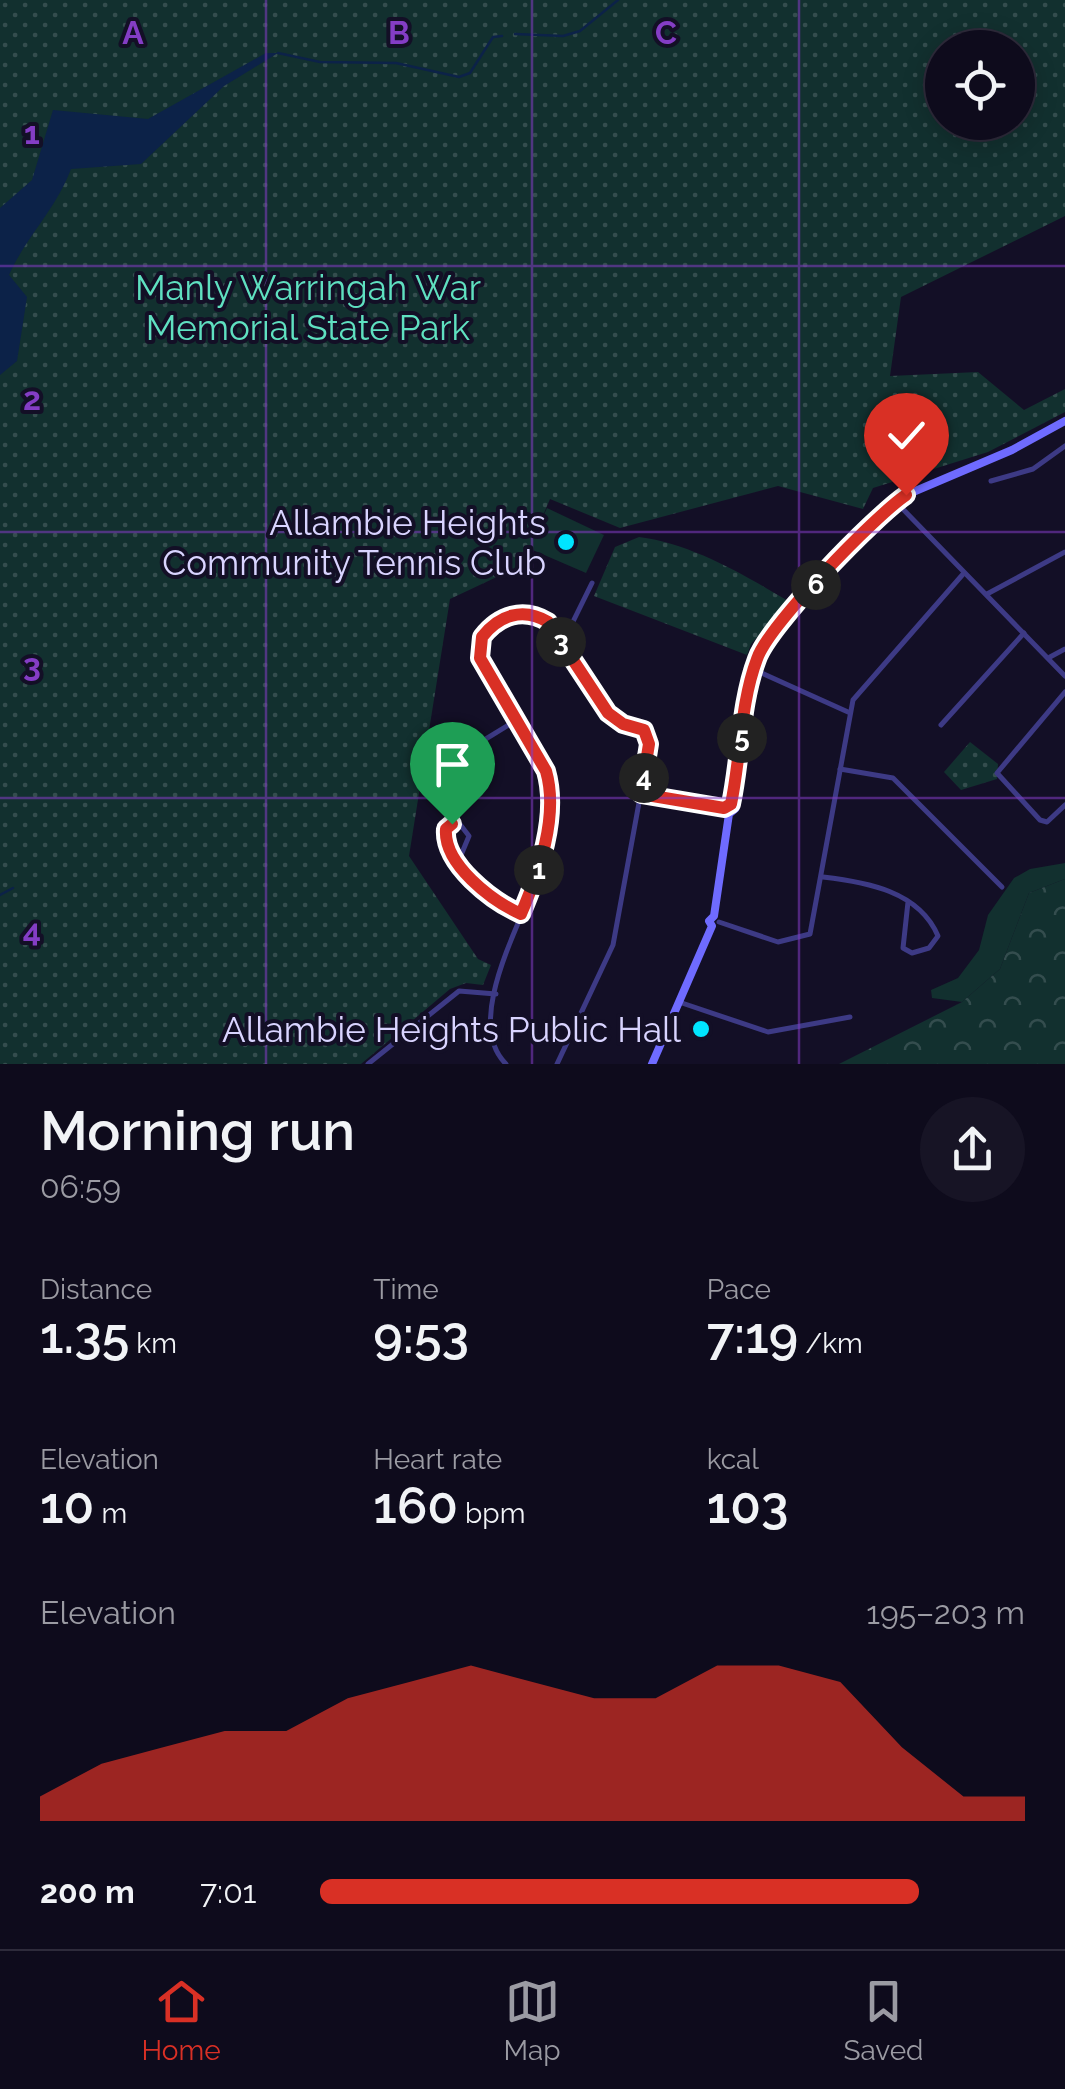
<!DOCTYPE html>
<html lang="en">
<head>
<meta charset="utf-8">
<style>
	:root { --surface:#0e0b1c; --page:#171425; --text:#f1f3f6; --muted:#9b9ba3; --line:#2e2b3b; --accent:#d93025 }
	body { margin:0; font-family:Raleway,sans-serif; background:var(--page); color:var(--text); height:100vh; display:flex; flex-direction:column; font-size:38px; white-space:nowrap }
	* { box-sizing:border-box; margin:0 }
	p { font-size:32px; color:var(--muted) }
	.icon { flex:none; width:55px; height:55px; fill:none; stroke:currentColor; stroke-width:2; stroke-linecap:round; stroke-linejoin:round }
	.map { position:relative; height:1064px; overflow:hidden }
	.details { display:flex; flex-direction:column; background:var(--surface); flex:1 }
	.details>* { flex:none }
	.fabs { position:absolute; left:925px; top:30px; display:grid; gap:20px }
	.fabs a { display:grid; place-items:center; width:110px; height:110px; border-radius:50%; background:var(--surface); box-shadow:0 5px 25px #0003,0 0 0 2px var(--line); font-size:50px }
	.pin { position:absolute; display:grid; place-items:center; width:85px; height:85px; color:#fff; margin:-102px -42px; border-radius:50% 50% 50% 0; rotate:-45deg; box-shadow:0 0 10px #0007 }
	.pin .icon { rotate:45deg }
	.km { position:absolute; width:50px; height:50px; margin:-25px; border-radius:50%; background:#222; color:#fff; font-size:28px; line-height:50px; text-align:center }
	.round { display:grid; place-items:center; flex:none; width:105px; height:105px; border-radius:52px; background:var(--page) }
	.summary { display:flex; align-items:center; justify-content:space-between; height:170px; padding:0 40px }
	h1 { font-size:55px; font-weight:600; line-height:75px }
	.figures { display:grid; grid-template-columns:repeat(3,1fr); gap:15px; height:170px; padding:10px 40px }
	.figures div { display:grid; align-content:center }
	.figures b { font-size:50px; font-weight:600 }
	.figures small { font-size:28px; font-weight:400 }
	.figures p { font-size:28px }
	.chart { height:280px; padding:20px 40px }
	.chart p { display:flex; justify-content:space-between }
	.chart svg { width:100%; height:180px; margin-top:10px; fill:var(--accent); opacity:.7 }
	ul { padding:0 40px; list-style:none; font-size:32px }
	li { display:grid; grid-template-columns:160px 120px 1fr; align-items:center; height:75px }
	li i { height:25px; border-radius:12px; background:var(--accent) }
	.dock { display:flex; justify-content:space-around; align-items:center; height:140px; border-top:2px solid var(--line); background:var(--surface); font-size:28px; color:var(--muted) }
	.dock a { display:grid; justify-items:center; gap:5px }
	.dock .selected { color:var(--accent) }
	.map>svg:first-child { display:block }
</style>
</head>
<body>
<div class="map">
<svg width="1065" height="1064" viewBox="0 0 1065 1064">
	<defs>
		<pattern id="forest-crowns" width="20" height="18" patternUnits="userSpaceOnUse" patternTransform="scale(2.5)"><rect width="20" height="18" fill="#12302f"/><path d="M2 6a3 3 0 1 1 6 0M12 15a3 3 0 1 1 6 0" fill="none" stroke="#344d4e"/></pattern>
		<pattern id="park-dots" width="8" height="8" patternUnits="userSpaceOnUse" patternTransform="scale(2.5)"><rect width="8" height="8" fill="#12302f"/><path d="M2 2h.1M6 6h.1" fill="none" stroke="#344d4e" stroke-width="1.8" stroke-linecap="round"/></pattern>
	</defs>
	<rect width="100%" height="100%" fill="#130f26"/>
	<g fill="#12302f">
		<polygon points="547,508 604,535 586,573 528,548"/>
		<polygon points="1065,863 1065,879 1029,893 1000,969 962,1002 932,998 931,990 958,978 979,950 988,915 1014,878 1030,869"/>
	</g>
	<polygon fill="url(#forest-crowns)" points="1065,879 1065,1064 839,1064 962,1002 1000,969 1029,893"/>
	<g fill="url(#park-dots)" fill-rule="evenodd">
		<path d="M0,0h1065v216l-164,81 -11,79 88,-4 46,38 41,-21v23l-77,40 -115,36 -10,21 -85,-23 -158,42 -70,-29 -28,66 -72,34 -41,257 69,103 13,6 -8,20 -17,-2 -16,6 -89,75h-361zM942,48h76v74h-76z"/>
		<path d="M639,537c54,7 105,38 151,65l-39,42 -4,11 -153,-59 21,-49z"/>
		<polygon points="970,742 998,764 997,779 961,790 944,772"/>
	</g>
	<path fill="#0c2248" d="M266,53h12l-54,33 -83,78 -70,5c-15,40 -45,68 -62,106l18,22 -10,64 -17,14v-167l32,-28 21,-70 95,9z"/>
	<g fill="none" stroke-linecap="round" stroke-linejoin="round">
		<g stroke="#0c2248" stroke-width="2.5">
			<polyline points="515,34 563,36 580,31 618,0"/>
			<polyline points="278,53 320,62 396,63 459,77 470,73 493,37 502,36"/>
			<polyline points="0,895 13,888"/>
		</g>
		<g stroke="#3d3a85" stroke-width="5">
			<polyline points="991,481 1033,469 1065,446"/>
			<polyline points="896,502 1065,676"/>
			<polyline points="987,594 1065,552"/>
			<polyline points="1050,657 1065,649"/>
			<polyline points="755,670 848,712"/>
			<polyline points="1065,692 997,773 1040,820 1047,822 1065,805"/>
			<polyline points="941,725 1024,633"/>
			<polyline points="471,748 515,721"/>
			<polyline points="840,769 893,778 1002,887"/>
			<polyline points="641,795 724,808"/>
			<path d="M459,860l10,-24 -10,-13 -14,6c-1,35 47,72 76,85"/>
			<path d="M823,877c43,5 96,14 115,59l-9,12 -17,5 -9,-5 5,-46"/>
			<polyline points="719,922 778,942 810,934 853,700 964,573"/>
			<polyline points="679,1002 768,1032 850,1017"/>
			<polyline points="368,1064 459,991 496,994"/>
			<path d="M506,1064c-43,-42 15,-140 31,-187 11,-30 18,-76 10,-106l-63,-101 -5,-26c13,-28 42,-37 68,-22l15,22"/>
			<polyline points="557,1064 613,945 649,748 643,730 623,724 608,713 562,644 592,583"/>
		</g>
		<polyline stroke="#6f6bff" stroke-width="8" points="652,1064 712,926 709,921 714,916 729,814 735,809 731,804 756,662 765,644 817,583 872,522 906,495 1012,450 1065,421"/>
	</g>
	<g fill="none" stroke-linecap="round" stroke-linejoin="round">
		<g stroke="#fff" stroke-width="20">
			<path id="route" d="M452,824l-6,5c-3,35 46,72 75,85 18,-42 38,-98 25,-143l-66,-113 2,-21c17,-22 41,-30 66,-15l60,91 15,11 21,6 5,14 -8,50 83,14 7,-4c10,-47 9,-100 26,-145 12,-34 117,-142 149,-164"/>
		</g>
		<use href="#route" stroke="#d93025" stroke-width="12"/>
	</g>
	<path fill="none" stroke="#843dc5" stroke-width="2.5" stroke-opacity="0.55" d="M266,0v1064M532,0v1064M799,0v1064M0,266h1065M0,532h1065M0,798h1065"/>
	<g fill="#00e5ff" stroke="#130f26" stroke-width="4">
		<circle cx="566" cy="542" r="10"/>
		<circle cx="701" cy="1029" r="10"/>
	</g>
	<g text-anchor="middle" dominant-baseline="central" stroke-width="8" stroke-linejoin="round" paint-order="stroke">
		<g font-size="35" fill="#5fe0c0" stroke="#130f26">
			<text x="308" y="287">Manly Warringah War<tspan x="308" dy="40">Memorial State Park</tspan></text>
		</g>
		<g font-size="35" fill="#d9d4ff" stroke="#130f26" text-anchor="end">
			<text x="546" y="522">Allambie Heights<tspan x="546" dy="40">Community Tennis Club</tspan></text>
			<text x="681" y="1029">Allambie Heights Public Hall</text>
		</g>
	</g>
	<g font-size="32" text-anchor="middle" font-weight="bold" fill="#843dc5" stroke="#130f26" stroke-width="8" stroke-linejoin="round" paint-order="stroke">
		<text x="133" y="44">A</text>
		<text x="399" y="44">B</text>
		<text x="666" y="44">C</text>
		<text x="32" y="144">1</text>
		<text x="32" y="410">2</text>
		<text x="32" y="676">3</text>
		<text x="32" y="942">4</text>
	</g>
</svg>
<div class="fabs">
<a><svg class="icon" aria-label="locate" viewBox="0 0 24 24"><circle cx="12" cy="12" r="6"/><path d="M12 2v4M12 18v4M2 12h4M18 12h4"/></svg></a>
</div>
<div class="pin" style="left:452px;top:824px;background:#1e9e55"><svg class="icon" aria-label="arrive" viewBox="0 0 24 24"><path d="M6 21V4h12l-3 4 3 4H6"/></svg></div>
<div class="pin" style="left:906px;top:495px;background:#d93025"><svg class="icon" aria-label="check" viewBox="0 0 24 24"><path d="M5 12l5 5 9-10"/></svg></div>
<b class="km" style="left:539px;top:870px">1</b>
<b class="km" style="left:561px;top:642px">3</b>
<b class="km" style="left:644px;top:778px">4</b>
<b class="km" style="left:742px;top:738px">5</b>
<b class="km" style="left:816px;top:585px">6</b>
</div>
<section class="details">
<div class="summary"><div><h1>Morning run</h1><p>06:59</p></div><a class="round"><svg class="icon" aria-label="share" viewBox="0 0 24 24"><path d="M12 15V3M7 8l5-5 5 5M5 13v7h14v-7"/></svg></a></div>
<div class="figures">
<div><p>Distance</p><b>1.35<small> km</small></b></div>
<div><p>Time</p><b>9:53</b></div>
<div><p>Pace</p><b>7:19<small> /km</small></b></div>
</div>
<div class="figures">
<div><p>Elevation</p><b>10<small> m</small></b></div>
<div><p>Heart rate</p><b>160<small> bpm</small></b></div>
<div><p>kcal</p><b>103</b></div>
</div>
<div class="chart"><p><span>Elevation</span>195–203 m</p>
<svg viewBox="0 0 160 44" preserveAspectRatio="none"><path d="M0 44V38L10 30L20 26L30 22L40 22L50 14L60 10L70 6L80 10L90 14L100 14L110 6L120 6L130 10L140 26L150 38L160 38V44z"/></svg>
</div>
<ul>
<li><b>200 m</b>7:01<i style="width:85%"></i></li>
</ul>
</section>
<nav class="dock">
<a class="selected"><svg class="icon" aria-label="home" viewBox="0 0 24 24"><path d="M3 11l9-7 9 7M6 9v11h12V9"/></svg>Home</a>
<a><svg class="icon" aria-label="map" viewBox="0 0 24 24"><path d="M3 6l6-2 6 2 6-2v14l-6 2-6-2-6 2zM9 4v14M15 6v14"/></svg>Map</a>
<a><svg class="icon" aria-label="saved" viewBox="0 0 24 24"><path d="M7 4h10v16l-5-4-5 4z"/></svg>Saved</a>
</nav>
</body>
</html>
